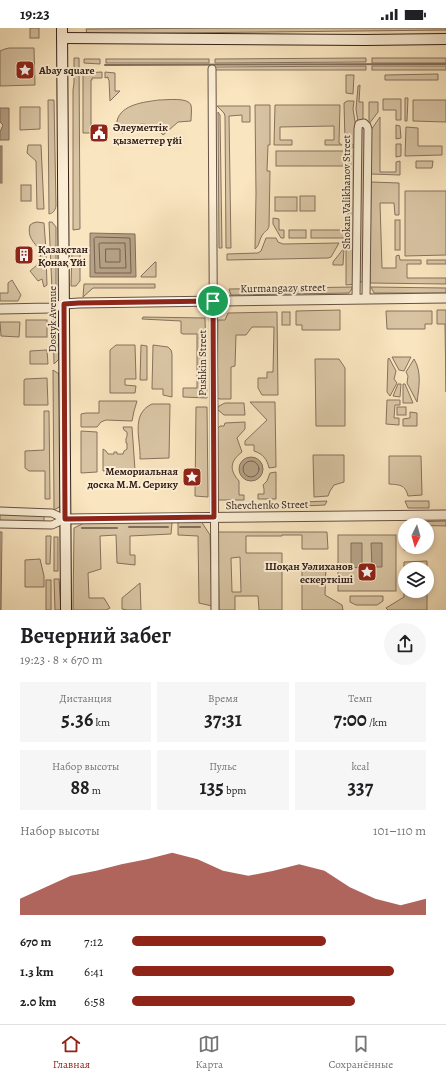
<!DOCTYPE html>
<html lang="ru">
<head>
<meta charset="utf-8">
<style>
	:root { --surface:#fff; --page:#f6f6f6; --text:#202124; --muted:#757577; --line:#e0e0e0; --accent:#8f2418 }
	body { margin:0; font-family:Alegreya,serif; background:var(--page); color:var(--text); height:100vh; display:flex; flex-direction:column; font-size:15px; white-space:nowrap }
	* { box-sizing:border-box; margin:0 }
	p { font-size:13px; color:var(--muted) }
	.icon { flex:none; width:22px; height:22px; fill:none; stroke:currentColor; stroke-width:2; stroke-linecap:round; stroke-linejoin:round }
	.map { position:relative; height:582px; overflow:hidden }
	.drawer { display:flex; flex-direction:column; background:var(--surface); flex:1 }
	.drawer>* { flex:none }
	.needle { width:26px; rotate:185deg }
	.tools { position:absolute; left:398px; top:490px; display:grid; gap:8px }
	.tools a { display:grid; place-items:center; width:36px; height:36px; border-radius:50%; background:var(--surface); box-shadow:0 2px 6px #0003; font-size:20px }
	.pin { position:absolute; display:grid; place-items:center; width:34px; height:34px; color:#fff; margin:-17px; border:2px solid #fff; border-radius:50%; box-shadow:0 1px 4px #0007 }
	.round { display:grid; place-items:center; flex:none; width:42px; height:42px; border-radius:21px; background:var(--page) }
	.summary { display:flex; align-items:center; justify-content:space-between; height:68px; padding:0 20px }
	h1 { font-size:22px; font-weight:700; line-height:30px }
	.figures { display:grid; grid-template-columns:repeat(3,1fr); gap:6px; height:68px; padding:4px 20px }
	.figures div { display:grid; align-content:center; border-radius:0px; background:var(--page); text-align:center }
	.figures b { font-size:20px; font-weight:700 }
	.figures small { font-size:11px; font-weight:400 }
	.figures p { font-size:11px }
	.chart { height:112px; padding:8px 20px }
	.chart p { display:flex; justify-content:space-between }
	.chart svg { width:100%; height:72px; margin-top:4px; fill:var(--accent); opacity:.7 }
	ul { padding:0 20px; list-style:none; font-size:13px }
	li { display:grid; grid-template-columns:64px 48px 1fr; align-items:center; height:30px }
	li i { height:10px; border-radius:5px; background:var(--accent) }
	.status { display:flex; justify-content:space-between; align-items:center; height:28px; padding:0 20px; background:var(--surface); direction:ltr }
	.status svg { height:11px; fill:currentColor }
	.tabs { display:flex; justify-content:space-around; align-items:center; height:56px; border-top:1px solid var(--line); background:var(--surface); font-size:11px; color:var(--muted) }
	.tabs a { display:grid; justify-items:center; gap:2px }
	.tabs .selected { color:var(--accent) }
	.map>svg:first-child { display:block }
</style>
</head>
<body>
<div class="status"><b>19:23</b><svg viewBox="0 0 49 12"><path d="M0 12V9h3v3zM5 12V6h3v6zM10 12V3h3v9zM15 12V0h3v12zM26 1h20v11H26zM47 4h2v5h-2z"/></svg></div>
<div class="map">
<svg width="446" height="582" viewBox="0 0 446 582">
	<rect width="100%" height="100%" fill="#f9e5bf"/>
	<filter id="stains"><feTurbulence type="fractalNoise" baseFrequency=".005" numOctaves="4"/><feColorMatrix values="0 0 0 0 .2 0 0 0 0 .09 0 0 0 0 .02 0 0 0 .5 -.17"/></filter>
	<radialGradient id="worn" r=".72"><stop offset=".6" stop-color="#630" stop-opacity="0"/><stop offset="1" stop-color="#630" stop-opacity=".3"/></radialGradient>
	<g fill="#d8c4a3" stroke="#86725e" fill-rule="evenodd">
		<rect x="30" y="0" width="9" height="10"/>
		<polygon points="244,0 446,0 446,2 87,6 86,1"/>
		<polygon points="9,20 34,20 35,57 0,58 0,23 5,21"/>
		<polygon points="74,30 79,30 80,201 73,202 73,62 74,55"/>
		<polygon points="366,30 366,34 215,35 215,31"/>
		<rect x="372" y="30" width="74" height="5"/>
		<polygon points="84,31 100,31 100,36 84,35"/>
		<rect x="106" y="31" width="103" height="4"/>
		<polygon points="366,38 366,42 216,42 214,39"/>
		<rect x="372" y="38" width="74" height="4"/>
		<polygon points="102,44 102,50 92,50 92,52 91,52 91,105 83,105 83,45"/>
		<polygon points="105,44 115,45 115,63 120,63 110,73 109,52 108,51 108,49 105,50"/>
		<polygon points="438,46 438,52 385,52 385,47"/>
		<polygon points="346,47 354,47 353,66 346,65"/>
		<polygon points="360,57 359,74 363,74 363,93 358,94 356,81 358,58"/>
		<polygon points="405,70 408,70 407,93 405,93"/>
		<polygon points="383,71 401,71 401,92 396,92 396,82 383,82"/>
		<path d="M48,72h6l2,106c-1,5 -3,7 -7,8z"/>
		<path d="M159,72c8,0 29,-3 32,5 1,5 0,11 0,16l-13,1 -9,8 -6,5c-11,-14 -28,-14 -40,-2l-3,-1c-4,-3 -4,-6 -3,-11 4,-17 28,-19 42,-21z"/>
		<polygon points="413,72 446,72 446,94 413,93"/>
		<polygon points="347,73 354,73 353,81 356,100 355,117 349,117 345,113 344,75"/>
		<polygon points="369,74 378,74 378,84 369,96"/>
		<path d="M255,77h15v40h-2l-1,26h3l-1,55c-1,5 -4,5 -6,8 -4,5 -3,11 -8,15l1,-55z"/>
		<polygon points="275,77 340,77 339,115 342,117 325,117 325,112 334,112 334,98 280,99 280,112 292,112 292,117 274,117"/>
		<polygon points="217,78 250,78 250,94 242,94 242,87 229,88 231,220 226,220 225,88 224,85"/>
		<polygon points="20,79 40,79 40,101 20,102"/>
		<polygon points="218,84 220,87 222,220 219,220"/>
		<polygon points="380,89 380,144 396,144 396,134 400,133 400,147 371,146 371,102"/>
		<polygon points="363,97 366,100 364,254 359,254 360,100"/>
		<polygon points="396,97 400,98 401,110 396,111"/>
		<polygon points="406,99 418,100 418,118 442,118 442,127 405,128"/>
		<polygon points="396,116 401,116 401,128 396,129"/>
		<polygon points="28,117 41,117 44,181 37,181 36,133 27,125"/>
		<polygon points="348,119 357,119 357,256 346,257 346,216 348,212"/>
		<rect x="276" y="123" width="69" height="15"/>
		<polygon points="416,133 433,133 432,140 416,140"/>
		<polygon points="371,154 399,155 399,187 395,187 394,175 380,175 382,240 396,240 396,228 399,227 400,232 421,232 421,236 407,236 407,250 446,250 446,256 370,255"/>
		<rect x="21" y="157" width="10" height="16"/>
		<polygon points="405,163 446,163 446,227 405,228"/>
		<rect x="300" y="168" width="15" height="15"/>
		<rect x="275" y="169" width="22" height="14"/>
		<polygon points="273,190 279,191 279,202 284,202 284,210 281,210 273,196"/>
		<rect x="395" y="192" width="5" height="30"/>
		<path d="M37,194l7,1 2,27h-6c-7,-8 -13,-14 -10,-25l3,-2z"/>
		<polygon points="49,194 52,194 56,199 56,261 52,262"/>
		<rect x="289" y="202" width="17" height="8"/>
		<rect x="311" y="202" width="36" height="8"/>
		<polygon points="266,210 276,210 278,214 283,216 339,215 331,229 328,230 227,232 227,226 258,225 261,223"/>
		<circle cx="26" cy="226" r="6"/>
		<polygon points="344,220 343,237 333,237 333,234"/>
		<polygon points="72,224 80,224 80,253 76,258 71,258"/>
		<polygon points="41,226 46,226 47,257 44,259 42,251 38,253 30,243 37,237"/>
		<rect x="427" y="232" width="19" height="4"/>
		<polygon points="155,234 156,234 156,249 141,249 141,248"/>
		<polygon points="12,252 21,267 18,273 0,273 0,265 8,265 8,255"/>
		<polygon points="84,256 155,256 155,260 93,260 83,269"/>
		<polygon points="353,259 349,265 231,267 229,261"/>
		<polygon points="371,259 446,260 446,265 374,265"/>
		<polygon points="340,282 340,302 302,302 302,297 296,297 296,283"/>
		<polygon points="437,282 446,282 446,364 445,296 437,296"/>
		<polygon points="386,283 432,283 432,296 425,296 425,301 387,301"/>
		<polygon points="277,284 278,367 262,367 258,360 258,350 267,350 267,344 273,344 274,299 252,299 246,307 236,307 235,338 231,339 231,371 219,371 217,369 218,292 225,292 228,285"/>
		<rect x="282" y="284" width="8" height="13"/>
		<polygon points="143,289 205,290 207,370 183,369 183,360 197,360 197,306 183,306 181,305 181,293 142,291"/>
		<polygon points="53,290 58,293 59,331 54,336"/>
		<rect x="26" y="292" width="21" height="17"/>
		<polygon points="0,294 20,294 19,309 1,308"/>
		<polygon points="116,317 135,317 136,351 125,351 125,357 136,358 135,365 110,365 110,322"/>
		<polygon points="141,317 147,318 147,352 140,352"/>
		<polygon points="153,317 168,319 171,322 172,326 172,369 163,367 163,361 152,361"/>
		<polygon points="47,322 48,336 30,336 30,323"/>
		<polygon points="392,329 411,329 404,343 399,342"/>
		<polygon points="389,330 396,343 394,351 397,355 390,368 387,364 388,331"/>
		<polygon points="315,331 339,331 345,340 345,398 316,398"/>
		<path d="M414,331c8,13 5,28 3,43l-10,-19 1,-7 -2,-4z"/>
		<polygon points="53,342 59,346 61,478 54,482"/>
		<polygon points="47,350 48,377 24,377 24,352 25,351"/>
		<polygon points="398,356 401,356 400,369 393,368"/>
		<polygon points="403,356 405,356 413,375 403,375"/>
		<polygon points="387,372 400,372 400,377 395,377 394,390 399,390 399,397 386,396"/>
		<polygon points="99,373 137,373 134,383 132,393 106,392 101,394 97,399 81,399 81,386 86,385 99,385"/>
		<path d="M250,374h25l1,65 -7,1c-2,-9 -6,-14 -15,-17v-6h-9v-4l22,-21z"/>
		<polygon points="244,375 245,387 224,387 217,381 219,378 225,375"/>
		<path d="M152,376h18l-1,54 -29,1c1,-19 -10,-45 12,-55z"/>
		<polygon points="196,379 207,379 208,469 195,468"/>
		<rect x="397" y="379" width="9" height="8"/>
		<polygon points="44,383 49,383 50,471 45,471 45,443 29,443 25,440 25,423 44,422"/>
		<polygon points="410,384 417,385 417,398 403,398 403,391 410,390"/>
		<path d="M245,394v7l-8,9 5,14c-12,9 -13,18 -3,29v14h5v5h-27l-1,-70 4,-4h4l1,-3z"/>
		<polygon points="123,399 132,399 135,442 103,443 103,421 106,423 108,426 114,426 114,424 117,424 117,426 123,426 124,423 127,421 127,415 126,415 126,410 127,409 127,404 124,402"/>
		<polygon points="81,403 97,404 97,444 81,445"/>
		<polygon points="313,427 344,427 344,454 334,457 330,463 328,468 314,469"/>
		<path d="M389,428h32l1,39 -14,1c-3,-12 -9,-11 -19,-12z"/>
		<polygon points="276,444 276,471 258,471 258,466 264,466 264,461 263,457 267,453 270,445"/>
		<polygon points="327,473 325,477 304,478 304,474"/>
		<polygon points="405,473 429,473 429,480 408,480"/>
		<polygon points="275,475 275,480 228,481 227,476"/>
		<polygon points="0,486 44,487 44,495 0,494"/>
		<polygon points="178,493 201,493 210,507 212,578 199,575 198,508 178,507"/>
		<polygon points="446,493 446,498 411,497 411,494"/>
		<polygon points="86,494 169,494 172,495 171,506 130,508 130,527 135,527 135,537 117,535 116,507 100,508 101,541 88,545 89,570 104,570 110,580 106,582 73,582 74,500"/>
		<polygon points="404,502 405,502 405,519 427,519 427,522 404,522"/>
		<polygon points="0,504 2,504 1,582 0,582"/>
		<path d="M218,504h109l1,17h-26v-14h-20v1h-36v17h36v57h-23l-1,-14h-23v14h-16zM240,529l1,35h-9l-1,-34z"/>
		<rect x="338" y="507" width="58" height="56"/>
		<polygon points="46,508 51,508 50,536 46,536"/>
		<rect x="54" y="509" width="4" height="34"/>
		<polygon points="40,531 44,548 44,559 25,559 25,532"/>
		<polygon points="427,533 427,541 405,541 405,563 427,563 427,582 388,582 386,580 404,569 404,534"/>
		<polygon points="302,536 326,536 325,567 342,577 343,582 302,582"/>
		<polygon points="54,551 59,551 61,582 55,582"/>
		<rect x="46" y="552" width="5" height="30"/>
		<polygon points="140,555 141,582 127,582 122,581 122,570"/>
		<polygon points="383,568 383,573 377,577 356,577 350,574 350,568"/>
	</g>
	<g fill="#b6a286" stroke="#826e5a">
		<polygon points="0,80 9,80 9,112 0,112 0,104 3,97 0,94"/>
		<rect x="0" y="118" width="2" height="37"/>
		<polygon points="90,205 135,206 136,249 90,249"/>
		<circle cx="251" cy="441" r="12"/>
		<polygon points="351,515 362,515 362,539 351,540"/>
		<polygon points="371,515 382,515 382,539 372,539"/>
	</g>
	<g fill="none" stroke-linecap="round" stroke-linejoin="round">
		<g stroke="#76614f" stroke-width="1">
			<polygon points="96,209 130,210 131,245 95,245 94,211"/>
			<polygon points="101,215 125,215 126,240 100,240 99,216"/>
			<rect x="106" y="221" width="14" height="13"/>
			<circle cx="251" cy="441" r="8"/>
		</g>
		<g stroke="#826e5a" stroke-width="2">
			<polyline points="105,37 446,36"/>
			<polyline points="129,499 168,499"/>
			<polyline points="180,499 200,499"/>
			<polyline points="82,500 117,500"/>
		</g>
		<g stroke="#665142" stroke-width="9">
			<g id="minor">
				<polyline points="212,41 215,582"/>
				<polyline points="356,271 358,101 359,96 364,95 367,98 368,101 366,271"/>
				<polyline points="0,483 52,485 65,491"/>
				<polyline points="0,496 52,497 65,491"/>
			</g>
		</g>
		<g stroke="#665142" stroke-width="11">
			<g id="tertiary">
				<polyline points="0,281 51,280 64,276 79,275 446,270"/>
				<polyline points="65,491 446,487"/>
			</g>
		</g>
		<g stroke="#352018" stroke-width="12">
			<g id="secondary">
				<polyline points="62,0 66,582"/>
				<polyline points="62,10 365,12 446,11"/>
			</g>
		</g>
		<use href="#minor" stroke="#fbeed5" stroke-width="7"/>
		<use href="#tertiary" stroke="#fbeed5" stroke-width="9"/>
		<use href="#secondary" stroke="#fbeed5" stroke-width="10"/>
	</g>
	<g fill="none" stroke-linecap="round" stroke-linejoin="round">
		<g stroke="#fff" stroke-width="8">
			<polygon id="route" points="213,273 214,489 65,491 64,276 79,275"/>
		</g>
		<use href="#route" stroke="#8f2418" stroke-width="5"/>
	</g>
	<defs>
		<g id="sight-square" transform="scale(1)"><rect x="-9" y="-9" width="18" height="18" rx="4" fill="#8f2418" stroke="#fbeed5"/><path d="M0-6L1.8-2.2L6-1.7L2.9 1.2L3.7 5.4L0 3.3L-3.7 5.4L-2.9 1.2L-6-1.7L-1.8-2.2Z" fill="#fff"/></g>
		<g id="civic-square" transform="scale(1)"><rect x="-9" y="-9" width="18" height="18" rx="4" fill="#8f2418" stroke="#fbeed5"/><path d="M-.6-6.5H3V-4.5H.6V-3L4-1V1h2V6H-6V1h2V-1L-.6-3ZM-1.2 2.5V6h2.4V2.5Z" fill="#fff"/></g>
		<g id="building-square" transform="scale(1)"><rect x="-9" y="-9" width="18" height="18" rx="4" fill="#8f2418" stroke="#fbeed5"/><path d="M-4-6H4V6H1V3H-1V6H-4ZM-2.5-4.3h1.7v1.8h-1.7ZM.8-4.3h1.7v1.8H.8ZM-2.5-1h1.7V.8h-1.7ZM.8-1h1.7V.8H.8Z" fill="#fff"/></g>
	</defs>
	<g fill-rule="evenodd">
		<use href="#sight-square" x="25" y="42"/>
		<use href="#civic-square" x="99" y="105"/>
		<use href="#building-square" x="24" y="227"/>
		<use href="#sight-square" x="192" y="449"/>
		<use href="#sight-square" x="367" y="544"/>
	</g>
	<g text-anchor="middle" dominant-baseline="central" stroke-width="4" stroke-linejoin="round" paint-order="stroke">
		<g font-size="11" font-weight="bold" fill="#352018" stroke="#fbeed5" text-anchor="start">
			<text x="39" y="42">Abay square</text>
			<text x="113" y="99">Әлеуметтік<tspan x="113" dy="13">қызметтер үйі</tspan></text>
			<text x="38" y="221">Қазақстан<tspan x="38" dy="13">Қонақ Үйі</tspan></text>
			<text x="178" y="443" text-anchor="end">Мемориальная<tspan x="178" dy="13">доска М.М. Серику</tspan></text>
			<text x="353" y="538" text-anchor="end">Шоқан Уәлиханов<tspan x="353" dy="13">ескерткіші</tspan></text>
		</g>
		<g font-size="11" fill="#352018" stroke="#fbeed5">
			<text transform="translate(346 164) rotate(-90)">Shokan Valikhanov Street</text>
			<text transform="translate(283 260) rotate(-1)">Kurmangazy street</text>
			<text transform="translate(52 291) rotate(-90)">Dostyk Avenue</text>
			<text transform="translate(202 335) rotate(-90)">Pushkin Street</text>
			<text transform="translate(267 477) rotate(-1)">Shevchenko Street</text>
		</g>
	</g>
	<rect width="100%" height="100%" filter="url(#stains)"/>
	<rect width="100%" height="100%" fill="url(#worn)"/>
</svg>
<div class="tools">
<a><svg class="needle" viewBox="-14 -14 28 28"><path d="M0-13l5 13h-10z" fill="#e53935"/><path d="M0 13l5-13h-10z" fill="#757577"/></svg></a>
<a><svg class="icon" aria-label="layers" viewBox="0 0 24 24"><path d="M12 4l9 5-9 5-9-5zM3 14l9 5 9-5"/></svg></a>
</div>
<div class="pin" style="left:213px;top:273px;background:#1e9e55"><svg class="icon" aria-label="arrive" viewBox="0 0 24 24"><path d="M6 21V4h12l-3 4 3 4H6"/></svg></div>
</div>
<section class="drawer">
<div class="summary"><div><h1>Вечерний забег</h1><p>19:23 · 8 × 670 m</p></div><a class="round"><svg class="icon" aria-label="share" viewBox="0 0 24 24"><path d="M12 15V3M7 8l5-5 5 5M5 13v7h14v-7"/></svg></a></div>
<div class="figures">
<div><p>Дистанция</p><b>5.36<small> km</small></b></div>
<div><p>Время</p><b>37:31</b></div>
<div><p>Темп</p><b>7:00<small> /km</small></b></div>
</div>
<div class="figures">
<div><p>Набор высоты</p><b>88<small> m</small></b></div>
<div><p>Пульс</p><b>135<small> bpm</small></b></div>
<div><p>kcal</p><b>337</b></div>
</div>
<div class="chart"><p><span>Набор высоты</span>101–110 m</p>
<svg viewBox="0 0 160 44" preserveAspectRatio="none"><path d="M0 44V34L10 27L20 20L30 17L40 13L50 10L60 6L70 10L80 17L90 20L100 17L110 13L120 17L130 27L140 34L150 38L160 34V44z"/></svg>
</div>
<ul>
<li><b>670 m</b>7:12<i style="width:66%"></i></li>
<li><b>1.3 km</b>6:41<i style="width:89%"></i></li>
<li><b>2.0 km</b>6:58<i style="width:76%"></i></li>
</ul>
</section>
<nav class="tabs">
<a class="selected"><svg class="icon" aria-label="home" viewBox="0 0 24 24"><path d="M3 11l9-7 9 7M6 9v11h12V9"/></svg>Главная</a>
<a><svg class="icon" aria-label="map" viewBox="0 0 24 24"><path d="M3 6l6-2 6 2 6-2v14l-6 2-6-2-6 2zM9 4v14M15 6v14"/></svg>Карта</a>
<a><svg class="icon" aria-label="saved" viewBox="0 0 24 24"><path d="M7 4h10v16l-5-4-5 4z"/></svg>Сохранённые</a>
</nav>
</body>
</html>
